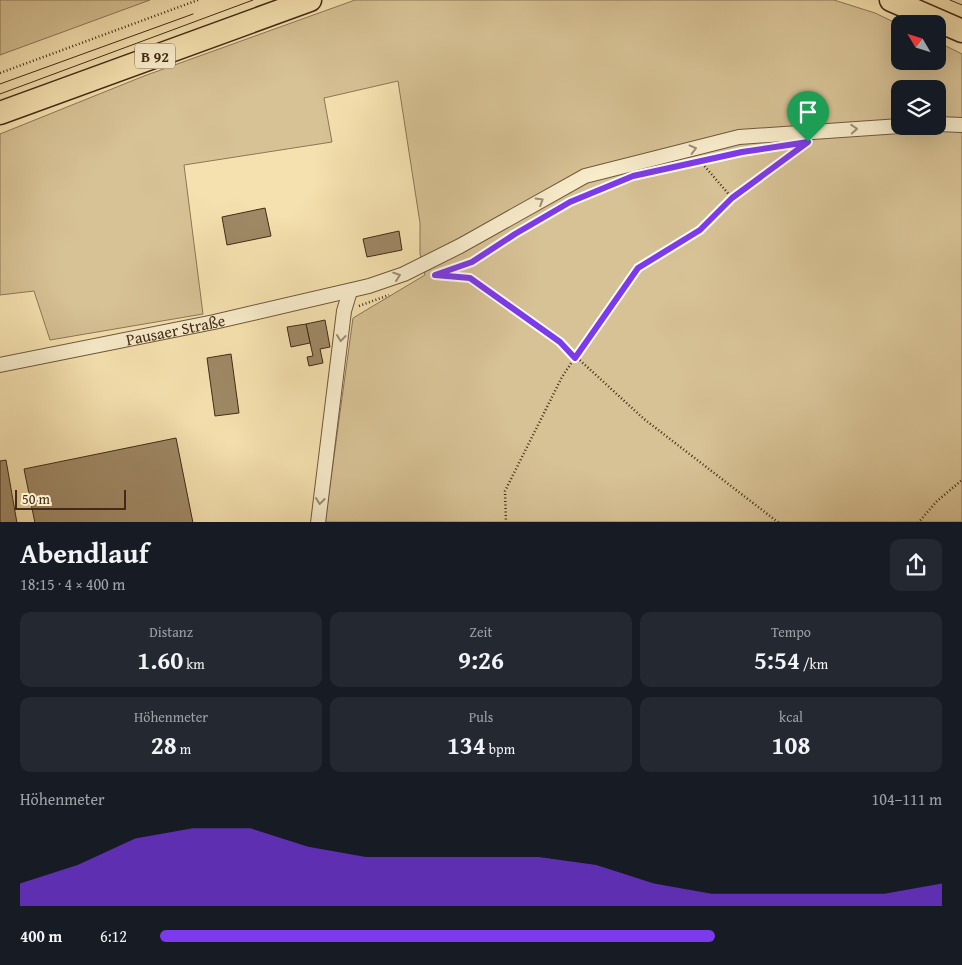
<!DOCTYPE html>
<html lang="de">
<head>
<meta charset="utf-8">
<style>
	:root { --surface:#171b24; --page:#242831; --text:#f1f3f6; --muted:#9ea1a6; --accent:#7c3aed }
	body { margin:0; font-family:"Gentium Book Plus",serif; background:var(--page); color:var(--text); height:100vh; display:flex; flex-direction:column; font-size:19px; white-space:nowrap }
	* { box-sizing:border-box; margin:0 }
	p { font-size:16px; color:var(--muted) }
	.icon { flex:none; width:28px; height:28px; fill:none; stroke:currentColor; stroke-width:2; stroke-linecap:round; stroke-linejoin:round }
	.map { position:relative; height:522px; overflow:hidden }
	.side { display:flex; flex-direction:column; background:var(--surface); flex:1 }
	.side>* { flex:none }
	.needle { width:32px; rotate:308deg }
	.fabs { position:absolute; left:891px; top:15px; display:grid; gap:10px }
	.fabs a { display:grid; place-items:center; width:55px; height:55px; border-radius:10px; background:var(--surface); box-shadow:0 5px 20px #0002; font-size:25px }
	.scale { position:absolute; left:15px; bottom:12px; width:111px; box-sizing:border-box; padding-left:5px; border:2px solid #422a17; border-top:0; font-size:14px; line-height:18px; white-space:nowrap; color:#422a17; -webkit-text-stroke:4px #f8eccb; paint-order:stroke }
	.pin { position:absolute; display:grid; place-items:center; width:42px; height:42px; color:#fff; margin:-51px -21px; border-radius:50% 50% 50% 0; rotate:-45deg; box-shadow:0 0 5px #0007 }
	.pin .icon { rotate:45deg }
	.round { display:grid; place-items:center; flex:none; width:52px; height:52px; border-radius:10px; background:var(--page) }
	.head { display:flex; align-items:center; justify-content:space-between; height:85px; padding:0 20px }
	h1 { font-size:28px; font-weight:800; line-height:38px }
	.stats { display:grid; grid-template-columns:repeat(3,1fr); gap:8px; height:85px; padding:5px 20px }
	.stats div { display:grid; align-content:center; border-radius:10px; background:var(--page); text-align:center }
	.stats b { font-size:25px; font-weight:800 }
	.stats small { font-size:14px; font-weight:400 }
	.stats p { font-size:14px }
	.chart { height:140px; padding:10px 20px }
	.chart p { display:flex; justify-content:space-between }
	.chart svg { width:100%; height:90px; margin-top:5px; fill:var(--accent); opacity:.7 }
	ul { padding:0 20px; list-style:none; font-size:16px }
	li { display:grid; grid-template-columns:80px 60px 1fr; align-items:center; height:38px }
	li i { height:12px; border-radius:6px; background:var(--accent) }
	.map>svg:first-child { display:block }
</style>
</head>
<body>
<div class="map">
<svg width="962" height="523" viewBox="0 0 962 523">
	<rect width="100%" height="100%" fill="#f5e1af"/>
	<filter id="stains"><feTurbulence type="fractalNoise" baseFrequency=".004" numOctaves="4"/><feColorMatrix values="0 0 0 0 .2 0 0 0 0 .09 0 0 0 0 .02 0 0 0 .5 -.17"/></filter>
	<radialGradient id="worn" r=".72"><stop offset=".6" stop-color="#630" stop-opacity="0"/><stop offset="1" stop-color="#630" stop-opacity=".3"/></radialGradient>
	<g fill="#d7c295" stroke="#8c7656" fill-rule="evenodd">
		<polygon points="0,0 150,0 0,55"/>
		<path d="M355,0h479l41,13 25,12v36h38v-19l24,12v468h-637l28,-204 72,-43 -5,-21v-31l-22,-142 -74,17 8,44 -148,23 19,149 -153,26 -16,-49 -34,4v-161l144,-58zM900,89h38v37h-38z"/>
	</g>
	<g fill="#9f8966" stroke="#422a17">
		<polygon points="265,208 271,236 227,245 222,217"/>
		<polygon points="399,231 402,250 367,257 363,239"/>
		<polygon points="325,320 330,347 320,349 323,363 309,366 307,357 313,356 306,324"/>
		<polygon points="306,324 310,343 291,347 287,327"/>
		<polygon points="231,354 239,413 215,416 207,358"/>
		<polygon points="176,438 193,523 35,523 24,469"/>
		<polygon points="6,460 17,523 0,523 0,461"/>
	</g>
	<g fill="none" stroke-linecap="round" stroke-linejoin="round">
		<g stroke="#6f583d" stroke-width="16">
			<g id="minor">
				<polyline points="938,124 962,125"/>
				<path id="s1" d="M0,365l214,-43 155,-36 35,-12 56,-28 125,-70 154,-39 161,-11"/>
				<polyline points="318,523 344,311 350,291"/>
			</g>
		</g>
		<g stroke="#422a17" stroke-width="25">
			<g id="primary">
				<polyline points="891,0 962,31"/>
				<polyline points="0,113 310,0"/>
			</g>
		</g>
		<g stroke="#422a17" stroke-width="2.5" stroke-dasharray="1 2.5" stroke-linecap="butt">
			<polyline points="0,73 198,0"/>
			<polyline points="912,131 926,133"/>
			<polyline points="732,198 799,148"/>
			<polyline points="569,203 613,185"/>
			<polyline points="443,272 472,262 516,232"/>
			<polyline points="436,275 470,278 560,342 644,419 779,523"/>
			<polyline points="359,306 389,295"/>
			<polyline points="506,523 505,491 562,377 593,330 638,268 700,230 732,198 701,162"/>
			<polyline points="918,523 937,501 962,480"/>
		</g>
		<use href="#minor" stroke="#f8eccb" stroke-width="14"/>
		<use href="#primary" stroke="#f5e1af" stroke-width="22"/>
		<g stroke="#422a17" stroke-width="1">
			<polyline points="950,0 962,5"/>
			<polyline points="0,84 193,14"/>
			<polyline points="0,94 253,0"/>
		</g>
	</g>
	<defs><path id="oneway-chevron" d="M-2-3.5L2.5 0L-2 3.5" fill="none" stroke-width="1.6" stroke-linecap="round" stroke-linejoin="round" transform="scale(1.25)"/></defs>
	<g stroke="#9d8b71">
		<use href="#oneway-chevron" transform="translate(854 129) rotate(-4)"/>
		<use href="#oneway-chevron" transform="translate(693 149) rotate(-14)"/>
		<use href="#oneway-chevron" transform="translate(540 201) rotate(-31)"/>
		<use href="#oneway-chevron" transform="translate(397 276) rotate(-19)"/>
		<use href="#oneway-chevron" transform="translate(341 338) rotate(97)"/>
		<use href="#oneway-chevron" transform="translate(320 501) rotate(97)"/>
	</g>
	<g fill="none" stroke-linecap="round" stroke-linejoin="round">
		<g stroke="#fff" stroke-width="10">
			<polygon id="route" points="808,142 732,198 700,230 638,268 575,358 560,342 470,278 435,275 472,262 515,234 570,202 633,176 742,152"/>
		</g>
		<use href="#route" stroke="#7c3aed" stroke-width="6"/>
	</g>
	<g text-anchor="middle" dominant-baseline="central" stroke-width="4" stroke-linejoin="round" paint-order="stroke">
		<rect fill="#f8eccb" stroke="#79644d" stroke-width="1" x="135" y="43.5" width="40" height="25" rx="4"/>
		<g font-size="15" font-weight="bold" fill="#422a17">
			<text x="155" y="56">B 92</text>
		</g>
		<g font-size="16" fill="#422a17" stroke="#f8eccb">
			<text stroke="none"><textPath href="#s1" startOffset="179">Pausaer Straße</textPath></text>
		</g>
	</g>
	<rect width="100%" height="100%" filter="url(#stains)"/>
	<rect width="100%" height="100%" fill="url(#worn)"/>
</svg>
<div class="fabs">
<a><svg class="needle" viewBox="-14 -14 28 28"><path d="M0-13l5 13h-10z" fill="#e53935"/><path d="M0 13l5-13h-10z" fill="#9ea1a6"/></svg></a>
<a><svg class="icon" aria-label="layers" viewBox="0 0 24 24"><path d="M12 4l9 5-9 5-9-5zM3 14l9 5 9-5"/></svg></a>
</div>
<div class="scale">50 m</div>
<div class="pin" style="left:808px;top:142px;background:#1e9e55"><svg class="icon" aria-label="arrive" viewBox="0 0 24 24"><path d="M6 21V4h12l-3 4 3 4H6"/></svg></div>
</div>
<section class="side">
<div class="head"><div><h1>Abendlauf</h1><p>18:15 · 4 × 400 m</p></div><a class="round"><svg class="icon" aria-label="share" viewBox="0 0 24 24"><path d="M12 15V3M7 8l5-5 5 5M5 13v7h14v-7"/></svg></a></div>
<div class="stats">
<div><p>Distanz</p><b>1.60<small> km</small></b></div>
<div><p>Zeit</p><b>9:26</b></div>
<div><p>Tempo</p><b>5:54<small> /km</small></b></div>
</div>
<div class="stats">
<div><p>Höhenmeter</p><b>28<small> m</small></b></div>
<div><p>Puls</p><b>134<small> bpm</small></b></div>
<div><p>kcal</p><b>108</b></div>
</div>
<div class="chart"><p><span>Höhenmeter</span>104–111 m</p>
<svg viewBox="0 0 160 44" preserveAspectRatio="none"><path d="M0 44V33L10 24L20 11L30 6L40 6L50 15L60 20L70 20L80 20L90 20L100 24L110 33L120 38L130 38L140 38L150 38L160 33V44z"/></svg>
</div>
<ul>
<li><b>400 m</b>6:12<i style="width:71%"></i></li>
</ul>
</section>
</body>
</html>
